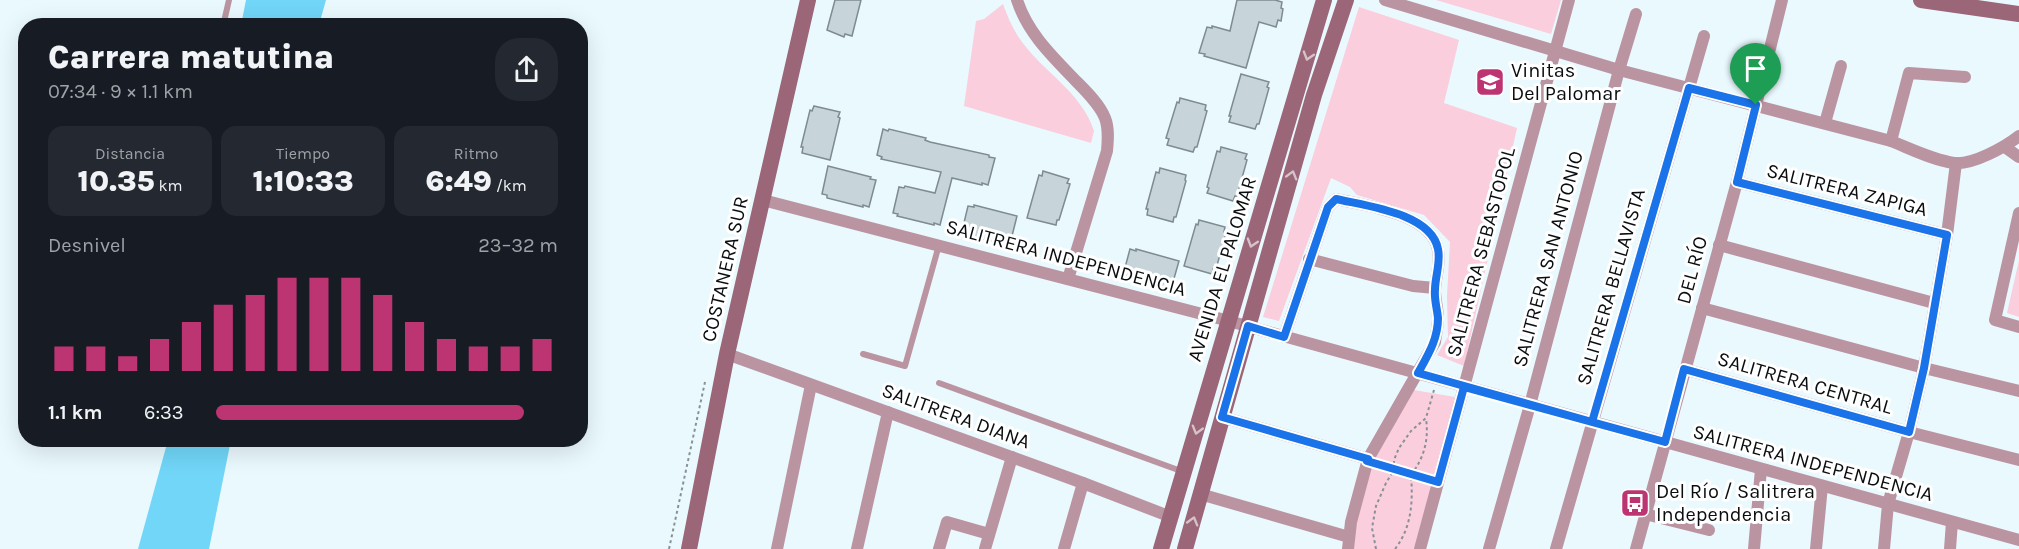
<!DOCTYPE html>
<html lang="es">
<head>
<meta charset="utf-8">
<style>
	:root { --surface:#171b24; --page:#242831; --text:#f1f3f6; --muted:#9ea1a6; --accent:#bd3472 }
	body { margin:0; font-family:Karla,sans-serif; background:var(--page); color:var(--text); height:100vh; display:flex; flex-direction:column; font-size:22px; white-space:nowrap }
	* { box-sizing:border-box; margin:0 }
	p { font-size:20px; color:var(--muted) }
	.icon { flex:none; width:33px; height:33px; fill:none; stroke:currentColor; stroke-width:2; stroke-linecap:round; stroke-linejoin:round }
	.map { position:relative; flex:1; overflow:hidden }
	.drawer { position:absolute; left:18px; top:18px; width:570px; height:429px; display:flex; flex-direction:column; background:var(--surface); border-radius:24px; box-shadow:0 6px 24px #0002 }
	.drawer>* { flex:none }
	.pin { position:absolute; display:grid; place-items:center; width:51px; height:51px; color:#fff; margin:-62px -26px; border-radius:50% 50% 50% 0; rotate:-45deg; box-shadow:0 0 6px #0007 }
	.pin .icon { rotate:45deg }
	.round { display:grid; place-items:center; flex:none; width:63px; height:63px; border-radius:24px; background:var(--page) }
	.head { display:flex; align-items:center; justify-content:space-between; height:102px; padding:0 30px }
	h1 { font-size:33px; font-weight:800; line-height:45px }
	.figures { display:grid; grid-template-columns:repeat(3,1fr); gap:9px; height:102px; padding:6px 30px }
	.figures div { display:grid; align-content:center; border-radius:15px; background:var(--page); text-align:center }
	.figures b { font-size:30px; font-weight:800 }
	.figures small { font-size:16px; font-weight:400 }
	.figures p { font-size:16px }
	.chart { height:168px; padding:12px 30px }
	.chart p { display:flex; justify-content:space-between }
	.chart svg { width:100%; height:108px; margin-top:6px; stroke:var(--accent); stroke-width:6 }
	ul { padding:0 30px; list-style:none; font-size:20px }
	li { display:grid; grid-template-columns:96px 72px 1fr; align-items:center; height:45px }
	li i { height:15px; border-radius:8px; background:var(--accent) }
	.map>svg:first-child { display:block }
</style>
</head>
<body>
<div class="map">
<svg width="2019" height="549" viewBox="0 0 2019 549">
	<rect width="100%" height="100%" fill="#eaf9fe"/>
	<g fill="#facedc">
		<polygon points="1436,0 1561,0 1551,34"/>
		<path d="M1003,4c5,14 10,26 19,38 23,31 60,51 72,89l-3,12 -127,-37 12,-85 8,-2z"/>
		<polygon points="1359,7 1459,40 1444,103 1517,128 1464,366 1437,355 1448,337 1447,296 1450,242 1424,215 1357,195 1350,187 1331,178 1279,321 1263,317"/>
		<polygon points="2019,260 2019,317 2007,313"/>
		<polygon points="1408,389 1461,398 1418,549 1350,549 1355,517 1379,444"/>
	</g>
	<g fill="#71d6f8">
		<polygon points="246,0 326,0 319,25 241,25"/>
		<polygon points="168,440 231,440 209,549 138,549"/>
	</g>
	<g fill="#c7d5da" stroke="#7e8b90" stroke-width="1.5">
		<polygon points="835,0 861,0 852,36 845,34 844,37 827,30"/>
		<polygon points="1237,0 1275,0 1282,2 1281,8 1283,9 1281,21 1278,20 1276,27 1259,22 1246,68 1204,56 1205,54 1199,53 1207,27 1212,28 1212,26 1230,31"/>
		<polygon points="1241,74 1269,82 1267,87 1269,88 1259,124 1257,124 1255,129 1229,122 1231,116 1229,116"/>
		<polygon points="1180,98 1206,105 1205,110 1207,111 1197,147 1195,147 1193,152 1167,145 1169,139 1166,138 1177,102 1179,103"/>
		<polygon points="814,106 840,112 838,117 840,118 830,160 802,153 803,147 801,147 810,110 812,111"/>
		<polygon points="883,129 888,131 889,129 926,138 925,140 930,142 989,155 989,157 995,158 988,185 982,183 982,185 952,178 940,225 934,223 934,225 897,216 898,214 893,213 899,187 904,188 905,186 935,193 941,172 881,159 882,157 877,155"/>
		<polygon points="1221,147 1247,154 1245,159 1247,160 1237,196 1235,196 1233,201 1207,193 1209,188 1207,187 1217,151 1220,152"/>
		<polygon points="828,166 871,177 870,179 876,180 869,207 863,205 863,207 827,198 827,195 822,194"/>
		<polygon points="1160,168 1186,175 1185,180 1186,181 1176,217 1174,217 1173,222 1147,215 1148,209 1146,209 1156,172 1159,173"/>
		<polygon points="1043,171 1069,179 1067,183 1070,184 1059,220 1057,220 1056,225 1027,218 1039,175 1042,176"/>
		<polygon points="974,205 1017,216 1010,244 1004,242 1003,244 967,235 967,233 962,231 968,206 974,207"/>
		<polygon points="1199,220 1225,227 1224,232 1226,233 1216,269 1213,269 1212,274 1184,266 1196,224 1198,225"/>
		<polygon points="1130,249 1136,251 1136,249 1179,261 1171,289 1165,287 1164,289 1128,279 1128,277 1123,275"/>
	</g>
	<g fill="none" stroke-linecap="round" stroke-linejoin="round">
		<g stroke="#889296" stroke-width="2" stroke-dasharray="3 3" stroke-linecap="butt">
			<polyline points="1381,466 1427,479"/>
			<polyline points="669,549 705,382"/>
			<polyline points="1376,549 1372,528 1376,506 1386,483 1394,470 1394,460 1399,448 1411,431 1426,418 1434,390"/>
			<path d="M1395,549c17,-22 18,-48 16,-74 13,-17 18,-35 15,-56"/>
		</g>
		<g stroke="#ba95a1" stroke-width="6">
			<polyline points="223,26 229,0"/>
			<polyline points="863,354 905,366 939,245"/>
			<polyline points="939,383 1181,471"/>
		</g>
		<g stroke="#ba95a1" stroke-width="12">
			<path d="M1017,0c11,34 36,57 60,82 10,10 23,23 28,36 4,10 3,22 2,33l-39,128"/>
			<path d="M1385,0l234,70 272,71c20,8 42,19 63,22 19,2 51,-16 65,-27"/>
			<polyline points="1825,123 1841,66"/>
			<polyline points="1891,141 1909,73 1965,77"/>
			<polyline points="2005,147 2019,157"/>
			<polyline points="1737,182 1947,235"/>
			<polyline points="763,200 1229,321 2019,540"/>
			<polyline points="2019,213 1995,320 2019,327"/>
			<polyline points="1719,245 1934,303"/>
			<polyline points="1309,259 1413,286 1435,288"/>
			<polyline points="1702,308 1924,368 2019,391"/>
			<path d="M1284,337l44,-130 8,-8c30,7 96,14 102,51 3,14 -3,27 -3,41 0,9 3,18 3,28 0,7 -2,15 -3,23l-67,117 -17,63 -3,27"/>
			<polyline points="727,354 1083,483 1171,517"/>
			<polyline points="1684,369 1909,432 2019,460"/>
			<polyline points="1222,417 1368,459"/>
			<polyline points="1200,494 1349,537"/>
			<polyline points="1645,514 1709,530"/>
			<polyline points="777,549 811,385"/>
			<polyline points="857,549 888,412"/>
			<polyline points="939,549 947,522 989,534"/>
			<polyline points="985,549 1012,457"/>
			<polyline points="1064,549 1083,483"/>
			<polyline points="1420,549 1569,0"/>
			<polyline points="1489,549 1530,405 1619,70 1636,14"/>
			<polyline points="1556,549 1704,36"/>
			<polyline points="1636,549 1737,182 1782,0"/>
			<polyline points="1754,549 1761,469"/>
			<polyline points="1816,549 1822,486"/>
			<polyline points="1884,549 1888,504 1909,432 1924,368 1947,235 1956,163"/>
			<polyline points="1950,549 1952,522"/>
		</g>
		<g stroke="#9a6678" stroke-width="16">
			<polyline points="1921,0 2019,14"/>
			<polyline points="689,549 727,354 808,0"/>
			<polyline points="1161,549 1324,0"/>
			<polyline points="1185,549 1314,95 1346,0"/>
		</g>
	</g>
	<defs><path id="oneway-chevron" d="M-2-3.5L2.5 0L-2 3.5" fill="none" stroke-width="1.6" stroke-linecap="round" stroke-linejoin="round" transform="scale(1.5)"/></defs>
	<g stroke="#d7c2c9">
		<use href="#oneway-chevron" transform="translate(1308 56) rotate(107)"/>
		<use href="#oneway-chevron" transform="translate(1292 175) rotate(-74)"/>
		<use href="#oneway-chevron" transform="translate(1252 243) rotate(107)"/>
		<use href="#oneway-chevron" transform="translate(1197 430) rotate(106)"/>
		<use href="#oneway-chevron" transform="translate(1193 521) rotate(-74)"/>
	</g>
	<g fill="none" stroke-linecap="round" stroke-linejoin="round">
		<g stroke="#fff" stroke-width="12">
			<path id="route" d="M1756,105l-67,-17 -97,334 -174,-49c10,-18 20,-34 20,-55 -1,-10 -4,-19 -3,-28 0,-14 6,-27 3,-41 -7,-36 -72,-43 -102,-50l-8,8 -44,130 -36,-11 -26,91 146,42 -1,2 71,21 26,-95c67,18 134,37 201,55l19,-73 225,63 15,-64 23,-133 -210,-53 19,-77"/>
		</g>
		<use href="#route" stroke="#1a73e8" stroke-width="8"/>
	</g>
	<defs>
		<g id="school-square" transform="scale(1.5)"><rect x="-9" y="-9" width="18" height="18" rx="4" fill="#bd3472" stroke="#fff"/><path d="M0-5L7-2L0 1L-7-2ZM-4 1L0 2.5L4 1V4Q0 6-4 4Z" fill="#fff"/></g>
		<g id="bus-square" transform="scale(1.5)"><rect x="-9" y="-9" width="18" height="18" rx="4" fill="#bd3472" stroke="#fff"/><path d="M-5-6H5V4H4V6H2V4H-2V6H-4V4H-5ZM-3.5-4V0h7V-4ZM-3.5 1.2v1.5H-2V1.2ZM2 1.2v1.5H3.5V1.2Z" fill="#fff"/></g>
	</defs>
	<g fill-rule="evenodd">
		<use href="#school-square" x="1490" y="82"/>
		<use href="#bus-square" x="1635" y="503"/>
	</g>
	<g text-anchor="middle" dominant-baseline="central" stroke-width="6" stroke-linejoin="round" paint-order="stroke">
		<g font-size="20" fill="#090d0f" stroke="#fff" text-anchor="start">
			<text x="1511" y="70">Vinitas<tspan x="1511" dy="23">Del Palomar</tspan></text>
			<text x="1656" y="491">Del Río / Salitrera<tspan x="1656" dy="23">Independencia</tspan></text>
		</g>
		<g font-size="20" fill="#090d0f" stroke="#fff">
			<text transform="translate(1847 190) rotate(14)">SALITRERA ZAPIGA</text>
			<text transform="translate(1481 252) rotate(-75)">SALITRERA SEBASTOPOL</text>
			<text transform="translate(1066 258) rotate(15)">SALITRERA INDEPENDENCIA</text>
			<text transform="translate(1548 259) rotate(-75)">SALITRERA SAN ANTONIO</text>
			<text transform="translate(725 269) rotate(-77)">COSTANERA SUR</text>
			<text transform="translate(1222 269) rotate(-73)">AVENIDA EL PALOMAR</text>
			<text transform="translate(1692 270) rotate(-75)">DEL RÍO</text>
			<text transform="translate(1611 287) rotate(-74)">SALITRERA BELLAVISTA</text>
			<text transform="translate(1805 383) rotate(16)">SALITRERA CENTRAL</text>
			<text transform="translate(956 416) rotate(20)">SALITRERA DIANA</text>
			<text transform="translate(1813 463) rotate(15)">SALITRERA INDEPENDENCIA</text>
		</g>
	</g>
</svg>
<div class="pin" style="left:1756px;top:105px;background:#1e9e55"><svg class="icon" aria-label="arrive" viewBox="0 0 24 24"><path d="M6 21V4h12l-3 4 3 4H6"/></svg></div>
<section class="drawer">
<div class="head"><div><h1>Carrera matutina</h1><p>07:34 · 9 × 1.1 km</p></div><a class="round"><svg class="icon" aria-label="share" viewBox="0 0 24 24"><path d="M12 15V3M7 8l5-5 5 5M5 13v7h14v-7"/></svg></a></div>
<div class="figures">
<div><p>Distancia</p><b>10.35<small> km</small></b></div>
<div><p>Tiempo</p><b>1:10:33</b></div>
<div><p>Ritmo</p><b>6:49<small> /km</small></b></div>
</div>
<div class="chart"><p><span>Desnivel</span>23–32 m</p>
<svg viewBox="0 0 160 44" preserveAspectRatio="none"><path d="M5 44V34M15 44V34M25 44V38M35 44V31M45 44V24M55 44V17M65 44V13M75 44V6M85 44V6M95 44V6M105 44V13M115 44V24M125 44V31M135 44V34M145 44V34M155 44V31"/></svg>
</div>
<ul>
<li><b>1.1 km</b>6:33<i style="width:90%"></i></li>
</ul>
</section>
</div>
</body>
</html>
